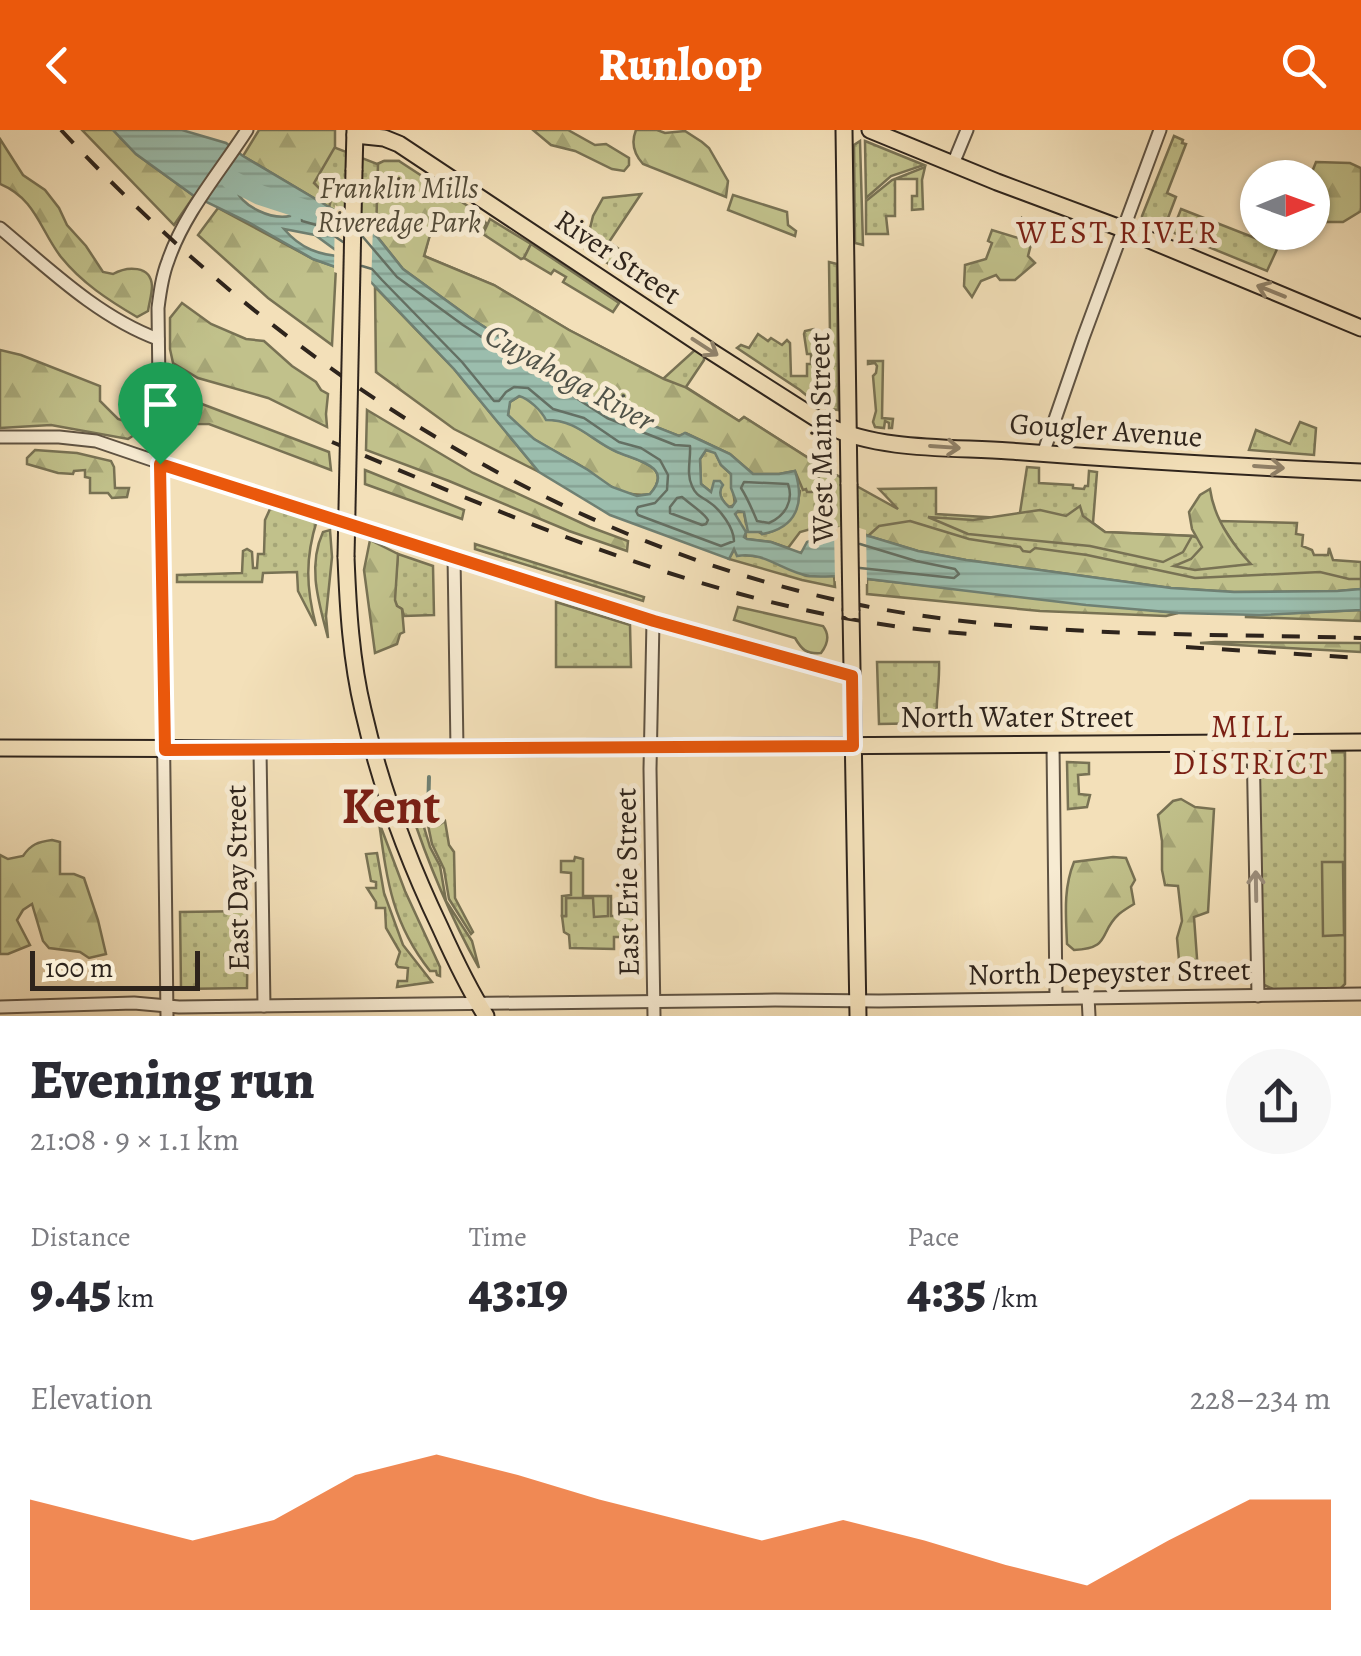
<!DOCTYPE html>
<html lang="en">
<head>
<meta charset="utf-8">
<style>
	:root { --surface:#fff; --page:#f7f7f7; --text:#2b2b33; --muted:#7c7c81; --accent:#ea580c }
	body { margin:0; font-family:Alegreya,serif; background:var(--page); color:var(--text); height:100vh; display:flex; flex-direction:column; font-size:38px; white-space:nowrap }
	* { box-sizing:border-box; margin:0 }
	p { font-size:32px; color:var(--muted) }
	.icon { flex:none; width:55px; height:55px; fill:none; stroke:currentColor; stroke-width:2; stroke-linecap:round; stroke-linejoin:round }
	.map { position:relative; height:886px; overflow:hidden }
	.sheet { display:flex; flex-direction:column; background:var(--surface); flex:1 }
	.sheet>* { flex:none }
	.needle { width:65px; rotate:89deg }
	.tools { position:absolute; left:1240px; top:30px; display:grid; gap:20px }
	.tools a { display:grid; place-items:center; width:90px; height:90px; border-radius:50%; background:var(--surface); box-shadow:0 2px 8px #0004; font-size:50px }
	.scale { position:absolute; left:30px; bottom:25px; width:170px; box-sizing:border-box; padding-left:10px; border:5px solid #2e241c; border-top:0; font-size:28px; line-height:35px; white-space:nowrap; color:#2e241c; -webkit-text-stroke:8px #f7ebd2; paint-order:stroke }
	.pin { position:absolute; display:grid; place-items:center; width:85px; height:85px; color:#fff; margin:-102px -42px; border-radius:50% 50% 50% 0; rotate:-45deg; box-shadow:0 0 10px #0007 }
	.pin .icon { rotate:45deg }
	.round { display:grid; place-items:center; flex:none; width:105px; height:105px; border-radius:52px; background:var(--page) }
	.summary { display:flex; align-items:center; justify-content:space-between; height:170px; padding:0 30px }
	h1 { font-size:55px; font-weight:800; line-height:75px }
	.figures { display:grid; grid-template-columns:repeat(3,1fr); gap:15px; height:170px; padding:10px 30px }
	.figures div { display:grid; align-content:center }
	.figures b { font-size:50px; font-weight:800 }
	.figures small { font-size:28px; font-weight:400 }
	.figures p { font-size:28px }
	.chart { height:280px; padding:20px 30px }
	.chart p { display:flex; justify-content:space-between }
	.chart svg { width:100%; height:180px; margin-top:10px; fill:var(--accent); opacity:.7 }
	header { display:flex; justify-content:space-between; align-items:center; height:130px; padding:0 30px; background:var(--accent); color:#fff; font-size:45px; font-weight:800 }
	.map>svg:first-child { display:block }
</style>
</head>
<body>
<header><svg class="icon" aria-label="back" viewBox="0 0 24 24"><path d="M15 5l-7 7 7 7"/></svg>Runloop<svg class="icon" aria-label="search" viewBox="0 0 24 24"><circle cx="10" cy="10" r="6"/><path d="M15 15l6 6"/></svg></header>
<div class="map">
<svg width="1361" height="886" viewBox="0 0 1361 886">
	<defs>
		<pattern id="grass-dots" width="8" height="8" patternUnits="userSpaceOnUse" patternTransform="scale(2.5)"><rect width="8" height="8" fill="#c1c18b"/><path d="M2 2h.1M6 6h.1" fill="none" stroke="#a6a677" stroke-width="1.8" stroke-linecap="round"/></pattern>
		<pattern id="forest-firs" width="22" height="20" patternUnits="userSpaceOnUse" patternTransform="scale(2.5)"><rect width="22" height="20" fill="#c1c18b"/><path d="M5 1l3.5 6h-7zM16 11l3.5 6h-7z" fill="#a6a677"/></pattern>
		<pattern id="water-rules" width="6" height="5" patternUnits="userSpaceOnUse" patternTransform="scale(2.5)"><rect width="6" height="5" fill="#9bbdad"/><path d="M0 2.5h6" fill="none" stroke="#86a294"/></pattern>
	</defs>
	<rect width="100%" height="100%" fill="#f3e0b9"/>
	<filter id="stains"><feTurbulence type="fractalNoise" baseFrequency=".002" numOctaves="4"/><feColorMatrix values="0 0 0 0 .2 0 0 0 0 .09 0 0 0 0 .02 0 0 0 .5 -.17"/></filter>
	<radialGradient id="worn" r=".72"><stop offset=".6" stop-color="#630" stop-opacity="0"/><stop offset="1" stop-color="#630" stop-opacity=".3"/></radialGradient>
	<g fill="url(#grass-dots)" stroke="#787254" stroke-width="2.5">
		<path d="M261,0h48l24,17 44,17 7,-3h15l36,53 -11,42 70,29 75,45 94,49 33,-30 8,5v6l-18,27 53,34 5,-4 80,51 74,41 -19,-20 57,-1v26l83,5 8,-52 12,1v15l34,2v3l11,1 1,-3h3l1,-15 8,1 -4,51 12,9 87,4 46,14 -19,-29 78,2 -1,11 7,1 -1,11 10,4 2,5h14l1,-7 4,12 28,2v27l-23,2 -104,1 -316,-41 -69,-21 -24,-5 -25,7 -12,16 -17,-6 -25,-3 -1,-7 -10,-14 1,-6h8l2,12 16,10c24,-4 35,-19 38,-43l-21,-17h-26l-23,-20 -44,-21 -7,3 -66,-26 -144,-93 -108,-91 -116,-68z"/>
		<polygon points="1174,6 1183,10 1182,13 1186,14 1167,63 1176,67 1163,101 1142,92 1142,86"/>
		<polygon points="860,11 863,115 855,113 854,15"/>
		<polygon points="865,11 924,35 891,46 866,68"/>
		<polygon points="925,37 922,50 923,79 912,80 912,66 917,66 917,49 895,49 895,86 886,86 888,104 866,104 866,71 892,50"/>
		<polygon points="641,64 609,112 633,129 633,132 625,144 585,119 593,86 603,68"/>
		<polygon points="1181,79 1278,117 1267,141 1172,102"/>
		<polygon points="490,89 531,114 524,128 521,129 483,104"/>
		<polygon points="829,132 837,134 838,280 831,279"/>
		<polygon points="814,199 827,207 828,279 818,275 800,260 737,218 741,215 749,218 758,204 768,211 771,208 782,215 787,210 790,213 791,246 807,246 807,234 811,234 811,224 807,224 804,204 805,201"/>
		<polygon points="1300,292 1316,298 1314,325 1249,320 1256,300 1290,314"/>
		<path d="M706,320l9,2 6,13 10,9 4,31 -6,2c-6,-5 -10,-10 -9,-18l-9,3 -10,-8 -1,-25z"/>
		<path d="M270,379h9l38,11c-12,38 -11,68 -1,106l-18,-35 -1,-19 -34,1 -1,9h-85v-7l65,-2 1,-22 4,-2 5,3 1,16h4l1,-14h6l1,-34z"/>
		<path d="M330,400l2,27 -6,59 2,22c-9,-35 -21,-71 -5,-106z"/>
		<polygon points="475,414 644,467 643,471 475,419"/>
		<polygon points="735,418 744,425 762,427 807,446 834,446 835,457 802,450 729,429"/>
		<polygon points="398,424 433,436 434,485 404,486 402,479 397,476 394,470"/>
		<polygon points="556,472 630,495 631,537 556,537"/>
		<path d="M877,532h62c1,23 -4,39 -2,61l-58,1z"/>
		<polygon points="1345,622 1345,854 1341,858 1273,859 1262,854 1259,625"/>
		<polygon points="1067,632 1089,633 1089,644 1078,645 1079,664 1090,665 1087,677 1068,679"/>
		<path d="M412,674l8,10 10,33 10,19 6,35 26,40 7,27c-29,-52 -52,-107 -70,-163z"/>
		<polygon points="445,691 449,715 454,722 455,768 473,802 471,804 449,769 444,739 432,714 428,695 439,695"/>
		<path d="M379,692l26,69 35,76v9l-3,-1 -1,-4h-6c-38,-48 -43,-90 -51,-149z"/>
		<polygon points="377,723 384,763 403,815 432,852 397,857 398,851 407,851 408,838 398,837 396,834 400,822 386,798 385,778 376,778 376,772 367,758 376,758 376,752 371,751 366,724"/>
		<polygon points="611,766 611,786 633,786 634,807 614,807 614,819 570,818 569,805 564,802 562,786 566,786 566,768"/>
		<polygon points="248,781 247,858 181,859 180,782"/>
	</g>
	<g fill="url(#forest-firs)" stroke="#787254" stroke-width="2.5">
		<polygon points="82,0 113,0 136,24 194,66 174,95"/>
		<polygon points="259,0 335,0 335,17 314,53 331,70 329,77 243,26"/>
		<polygon points="533,0 568,0 595,15 606,14 629,28 629,35 624,41 612,39 575,21 551,15"/>
		<path d="M636,0h21l8,3 20,-2 17,11 7,6 19,33 -2,16 -83,-33c-9,-10 -12,-22 -7,-34z"/>
		<path d="M0,9l23,36 22,15 14,18 8,17 19,21 17,26 10,2c14,-8 38,-9 39,12 0,8 -3,18 -4,25l-11,6c-29,-17 -55,-34 -76,-60 -21,-27 -25,-58 -61,-73z"/>
		<polygon points="384,31 399,31 477,82 486,93 483,103 442,83 436,84 424,126 494,155 569,200 664,249 685,257 739,291 744,287 824,338 818,349 820,355 812,362 807,362 806,359 803,360 795,341 779,344 753,344 730,324 686,303 679,306 613,280 469,187 403,139 376,105 378,34"/>
		<polygon points="1316,32 1350,33 1361,38 1361,81 1343,92 1313,92 1312,48 1310,47"/>
		<polygon points="218,78 313,129 336,137 332,215 268,168 198,105"/>
		<polygon points="1022,88 1031,93 1037,91 1028,126 1035,133 1015,150 1000,150 996,145 981,151 972,167 964,156 965,135 986,129 992,113 988,111 992,100 1018,108 1024,94 1021,92"/>
		<polygon points="375,157 454,239 539,342 454,299 376,242"/>
		<polygon points="182,173 211,194 246,209 264,211 292,236 316,252 321,260 328,264 326,284 327,297 268,268 198,248 173,233 170,219 170,188"/>
		<polygon points="0,220 21,225 100,256 100,271 118,289 145,298 128,309 51,295 0,298"/>
		<polygon points="178,265 329,322 331,340 209,294 178,294"/>
		<path d="M520,266l5,1 28,23c25,1 41,22 63,31 19,9 59,15 34,43 -13,2 -25,0 -38,-7 -9,-4 -17,-12 -26,-18 -26,-17 -60,-28 -78,-54l2,-13z"/>
		<polygon points="367,280 473,343 590,397 628,411 627,421 569,401 449,351 366,320"/>
		<polygon points="35,320 77,323 111,331 114,337 115,358 129,358 127,367 112,368 108,363 90,363 90,348 85,347 85,340 74,341 73,344 58,343 27,334 27,328"/>
		<polygon points="365,340 464,380 462,389 365,354"/>
		<path d="M1210,359c4,29 21,54 41,75l-56,6 -21,-4 17,-7 11,-12 -10,-18 -3,-17 11,-17z"/>
		<polygon points="1080,376 1083,386 1105,402 1192,406 1183,422 1163,432 1090,416 968,404 928,387 973,390 1040,380 1066,386"/>
		<polygon points="910,391 969,409 1020,417 1023,421 1030,422 1035,418 1087,425 1195,448 1320,442 1349,449 1361,449 1361,459 1338,461 1234,462 1171,458 966,430 918,421 868,406 879,396"/>
		<polygon points="370,410 398,424 395,470 397,476 402,479 404,502 400,504 397,514 375,523 364,440"/>
		<polygon points="867,449 1178,483 1166,486 1040,481 867,464"/>
		<polygon points="1361,480 1361,491 1246,487 1246,485"/>
		<polygon points="1215,512 1361,513 1361,522 1200,513"/>
		<polygon points="1181,669 1195,677 1214,679 1208,782 1194,787 1198,842 1185,843 1179,830 1177,808 1182,791 1178,756 1165,755 1162,740 1162,711 1158,685 1173,671"/>
		<path d="M52,710l8,2v32h14l10,4 14,42 8,34 -17,4 -9,-6 -31,-4 -6,-7 -11,-37 -9,6 -6,10 13,25 -22,9h-8v-99l8,4 15,-3c8,-12 15,-14 29,-16z"/>
		<path d="M1113,727l13,1 9,22 -4,7 3,17c-5,3 -10,6 -15,10 -21,19 -7,34 -45,36l-7,-6c-1,-28 -4,-55 7,-82z"/>
	</g>
	<g fill="#c1c18b" stroke="#787254" stroke-width="2.5">
		<polygon points="733,65 787,82 788,95 796,101 795,106 728,80"/>
		<polygon points="531,114 619,173 613,182 563,152 566,147 554,140 551,144 524,128"/>
		<polygon points="868,231 883,231 882,288 893,289 892,298 889,298 889,293 885,291 884,298 875,297 873,292 876,281 873,246 876,243 877,236 875,233 868,234"/>
		<path d="M738,477l85,19c7,9 5,18 -2,27 -15,1 -19,-3 -26,-15l-61,-18z"/>
		<polygon points="575,727 583,729 583,766 608,766 608,786 594,787 593,768 566,768 566,786 562,786 562,766 571,765 571,743 561,742 561,731 574,731"/>
		<polygon points="1322,732 1343,732 1344,805 1323,806"/>
	</g>
	<path fill="url(#water-rules)" stroke="#6f8073" stroke-width="2.5" fill-rule="evenodd" d="M113,0h69l44,13 17,13 86,51 32,19 9,2 33,41 66,48 144,93 66,26 6,-3 45,21 23,20h26l16,-3c10,32 2,57 -33,63l-1,-2h-13l-4,-20 -6,-1 -3,3 11,18 -2,5 3,2 24,3 30,11 6,-11 22,-8 20,-4 69,21 48,9 205,28 63,4 103,-1 24,-2v21l-101,5 -82,-2 -92,-8 -243,-29c-11,0 -23,1 -34,0 -26,-4 -44,-25 -72,-20l-3,-7 -5,10 -119,-44 -71,-43 -85,-103 -87,-91 -54,-19 -65,-37 -54,-26 -58,-42zM236,59c22,2 38,8 55,22l-1,5c-18,4 -48,-9 -54,-27zM284,99l31,6 30,22c-26,-2 -44,-8 -61,-28zM519,266c10,3 22,14 27,24 32,0 44,20 71,32 18,8 58,14 33,42l-13,2 -25,-9 -24,-17 -54,-31 -26,-24 2,-13zM706,320l9,3 6,12 10,9v14l5,13 -4,6h-3c-7,-6 -12,-14 -6,-22l-3,-4h-6l-3,11 -10,-8 -1,-25z"/>
	<g fill="#f3e0b9">
		<polygon points="335,75 363,92 373,94 371,159 364,152 334,142"/>
		<polygon points="850,395 866,400 867,454 835,451 834,398"/>
	</g>
	<g fill="none" stroke-linecap="round" stroke-linejoin="round">
		<g stroke="#647064" stroke-width="2.5">
			<polyline points="343,112 320,96 302,91 302,79 308,77 343,97"/>
			<path d="M362,136l10,3 10,11 80,82 32,39h5l7,-9 8,-5 14,1 25,21 31,9 35,24 22,6 19,12 8,15 -1,15 -12,13 -17,4 -2,4 2,4 83,31 13,-5c0,-13 -14,-32 -25,-39 -7,-5 -13,-6 -17,-16 -6,-12 -1,-28 -2,-40l-15,-1 -68,-27 -144,-93 -66,-48 -34,-40"/>
			<path d="M744,352l44,2c6,17 -3,32 -19,39l-12,-2c-5,-12 -9,-22 -16,-33z"/>
			<path d="M682,367c7,6 22,16 26,23l-2,4 -4,1 -32,-12v-6l7,-9z"/>
			<polyline points="860,414 916,431 955,439 959,444 954,448 860,438"/>
		</g>
		<polyline stroke="#6f8073" stroke-width="4" points="428,684 429,647"/>
		<polyline stroke="#9bbdad" stroke-width="20" points="231,50 260,65 306,80"/>
		<g stroke="#5f5343" stroke-width="15">
			<g id="minor">
				<polyline points="953,34 967,0"/>
				<path d="M0,98c48,40 98,89 158,111"/>
				<polyline points="0,307 59,307 96,311 258,366 653,491 852,546"/>
				<polyline points="1043,324 1083,208 1160,0"/>
				<polyline points="454,426 457,619"/>
				<polyline points="653,491 650,639 654,886"/>
				<polyline points="1253,612 1258,866"/>
				<polyline points="1053,615 1056,867"/>
				<polyline points="260,620 264,876"/>
				<polyline points="1088,867 1089,886"/>
				<polyline points="0,877 134,873 179,877 775,870 879,871 1361,864"/>
				<path d="M167,886l-9,-708c2,-16 4,-32 10,-47 16,-48 52,-89 79,-131"/>
			</g>
		</g>
		<g stroke="#2e241c" stroke-width="19">
			<g id="major">
				<polyline points="844,0 849,354"/>
				<polyline points="870,0 997,52 1123,99 1361,198"/>
				<path d="M355,5l29,3 15,6 313,208 116,74c53,25 123,21 181,25 117,9 235,16 352,21"/>
				<polyline points="354,40 355,0"/>
				<path d="M346,427c2,51 5,103 17,153 17,75 44,148 77,217 14,31 28,61 46,89"/>
				<polyline points="851,481 858,886"/>
				<polyline points="0,618 373,619 1361,612"/>
			</g>
		</g>
		<use href="#minor" stroke="#f7ebd2" stroke-width="11"/>
		<use href="#major" stroke="#f3e0b9" stroke-width="15"/>
		<g stroke="#2e241c" stroke-width="4" stroke-dasharray="18 18" stroke-linecap="butt">
			<path d="M61,0c215,231 491,414 804,476 162,32 331,27 496,32"/>
			<path d="M332,312c205,86 415,178 640,192"/>
			<polyline points="1186,517 1361,528"/>
		</g>
		<g stroke="#2e241c" stroke-width="19" stroke-linecap="butt">
			<g id="major-bridge">
				<polyline points="849,354 851,481"/>
				<polyline points="346,427 354,40"/>
			</g>
		</g>
		<use href="#major-bridge" stroke="#f3e0b9" stroke-width="15"/>
	</g>
	<defs><path id="oneway-shaft" d="M-6 0H5M1.5-3L5.5 0L1.5 3" fill="none" stroke-width="1.6" stroke-linecap="round" stroke-linejoin="round" transform="scale(2.5)"/></defs>
	<g stroke="#90826a">
		<use href="#oneway-shaft" transform="translate(1271 161) rotate(-158)"/>
		<use href="#oneway-shaft" transform="translate(705 217) rotate(33)"/>
		<use href="#oneway-shaft" transform="translate(945 317) rotate(4)"/>
		<use href="#oneway-shaft" transform="translate(1269 337) rotate(4)"/>
	</g>
	<use stroke="#9d9180" href="#oneway-shaft" transform="translate(1256 756) rotate(-91)"/>
	<g fill="none" stroke-linecap="round" stroke-linejoin="round">
		<g stroke="#fff" stroke-width="20">
			<polygon id="route" points="160,334 654,491 852,546 853,616 165,620"/>
		</g>
		<use href="#route" stroke="#ea580c" stroke-width="12"/>
	</g>
	<g text-anchor="middle" dominant-baseline="central" stroke-width="10" stroke-linejoin="round" paint-order="stroke">
		<g font-size="30" font-style="italic" fill="#534b38" stroke="#f7ebd2">
			<text x="399" y="58">Franklin Mills<tspan x="399" dy="34">Riveredge Park</tspan></text>
		</g>
		<g font-size="30" fill="#2e241c" stroke="#f7ebd2">
			<text transform="translate(618 127) rotate(34)">River Street</text>
			<text transform="translate(1106 300) rotate(4)">Gougler Avenue</text>
			<text transform="translate(821 308) rotate(-91)">West Main Street</text>
			<text x="1017" y="587">North Water Street</text>
			<text transform="translate(237 748) rotate(-91)">East Day Street</text>
			<text transform="translate(627 752) rotate(-91)">East Erie Street</text>
			<text transform="translate(1109 842) rotate(-1)">North Depeyster Street</text>
		</g>
		<g font-size="32" letter-spacing="2.5" fill="#7a1f14" stroke="#f7ebd2">
			<text x="1118" y="102">WEST RIVER</text>
			<text x="1251" y="596">MILL<tspan x="1251" dy="37">DISTRICT</tspan></text>
		</g>
		<g font-size="32" font-style="italic" fill="#4f5248" stroke="#f7ebd2">
			<text transform="translate(570 247) rotate(29)">Cuyahoga River</text>
		</g>
		<g font-size="50" font-weight="bold" fill="#7a1f14" stroke="#f7ebd2">
			<text x="391" y="676">Kent</text>
		</g>
	</g>
	<rect width="100%" height="100%" filter="url(#stains)"/>
	<rect width="100%" height="100%" fill="url(#worn)"/>
</svg>
<div class="tools">
<a><svg class="needle" viewBox="-14 -14 28 28"><path d="M0-13l5 13h-10z" fill="#e53935"/><path d="M0 13l5-13h-10z" fill="#7c7c81"/></svg></a>
</div>
<div class="scale">100 m</div>
<div class="pin" style="left:160px;top:334px;background:#1e9e55"><svg class="icon" aria-label="arrive" viewBox="0 0 24 24"><path d="M6 21V4h12l-3 4 3 4H6"/></svg></div>
</div>
<section class="sheet">
<div class="summary"><div><h1>Evening run</h1><p>21:08 · 9 × 1.1 km</p></div><a class="round"><svg class="icon" aria-label="share" viewBox="0 0 24 24"><path d="M12 15V3M7 8l5-5 5 5M5 13v7h14v-7"/></svg></a></div>
<div class="figures">
<div><p>Distance</p><b>9.45<small> km</small></b></div>
<div><p>Time</p><b>43:19</b></div>
<div><p>Pace</p><b>4:35<small> /km</small></b></div>
</div>
<div class="chart"><p><span>Elevation</span>228–234 m</p>
<svg viewBox="0 0 160 44" preserveAspectRatio="none"><path d="M0 44V17L10 22L20 27L30 22L40 11L50 6L60 11L70 17L80 22L90 27L100 22L110 27L120 33L130 38L140 27L150 17L160 17V44z"/></svg>
</div>
</section>
</body>
</html>
